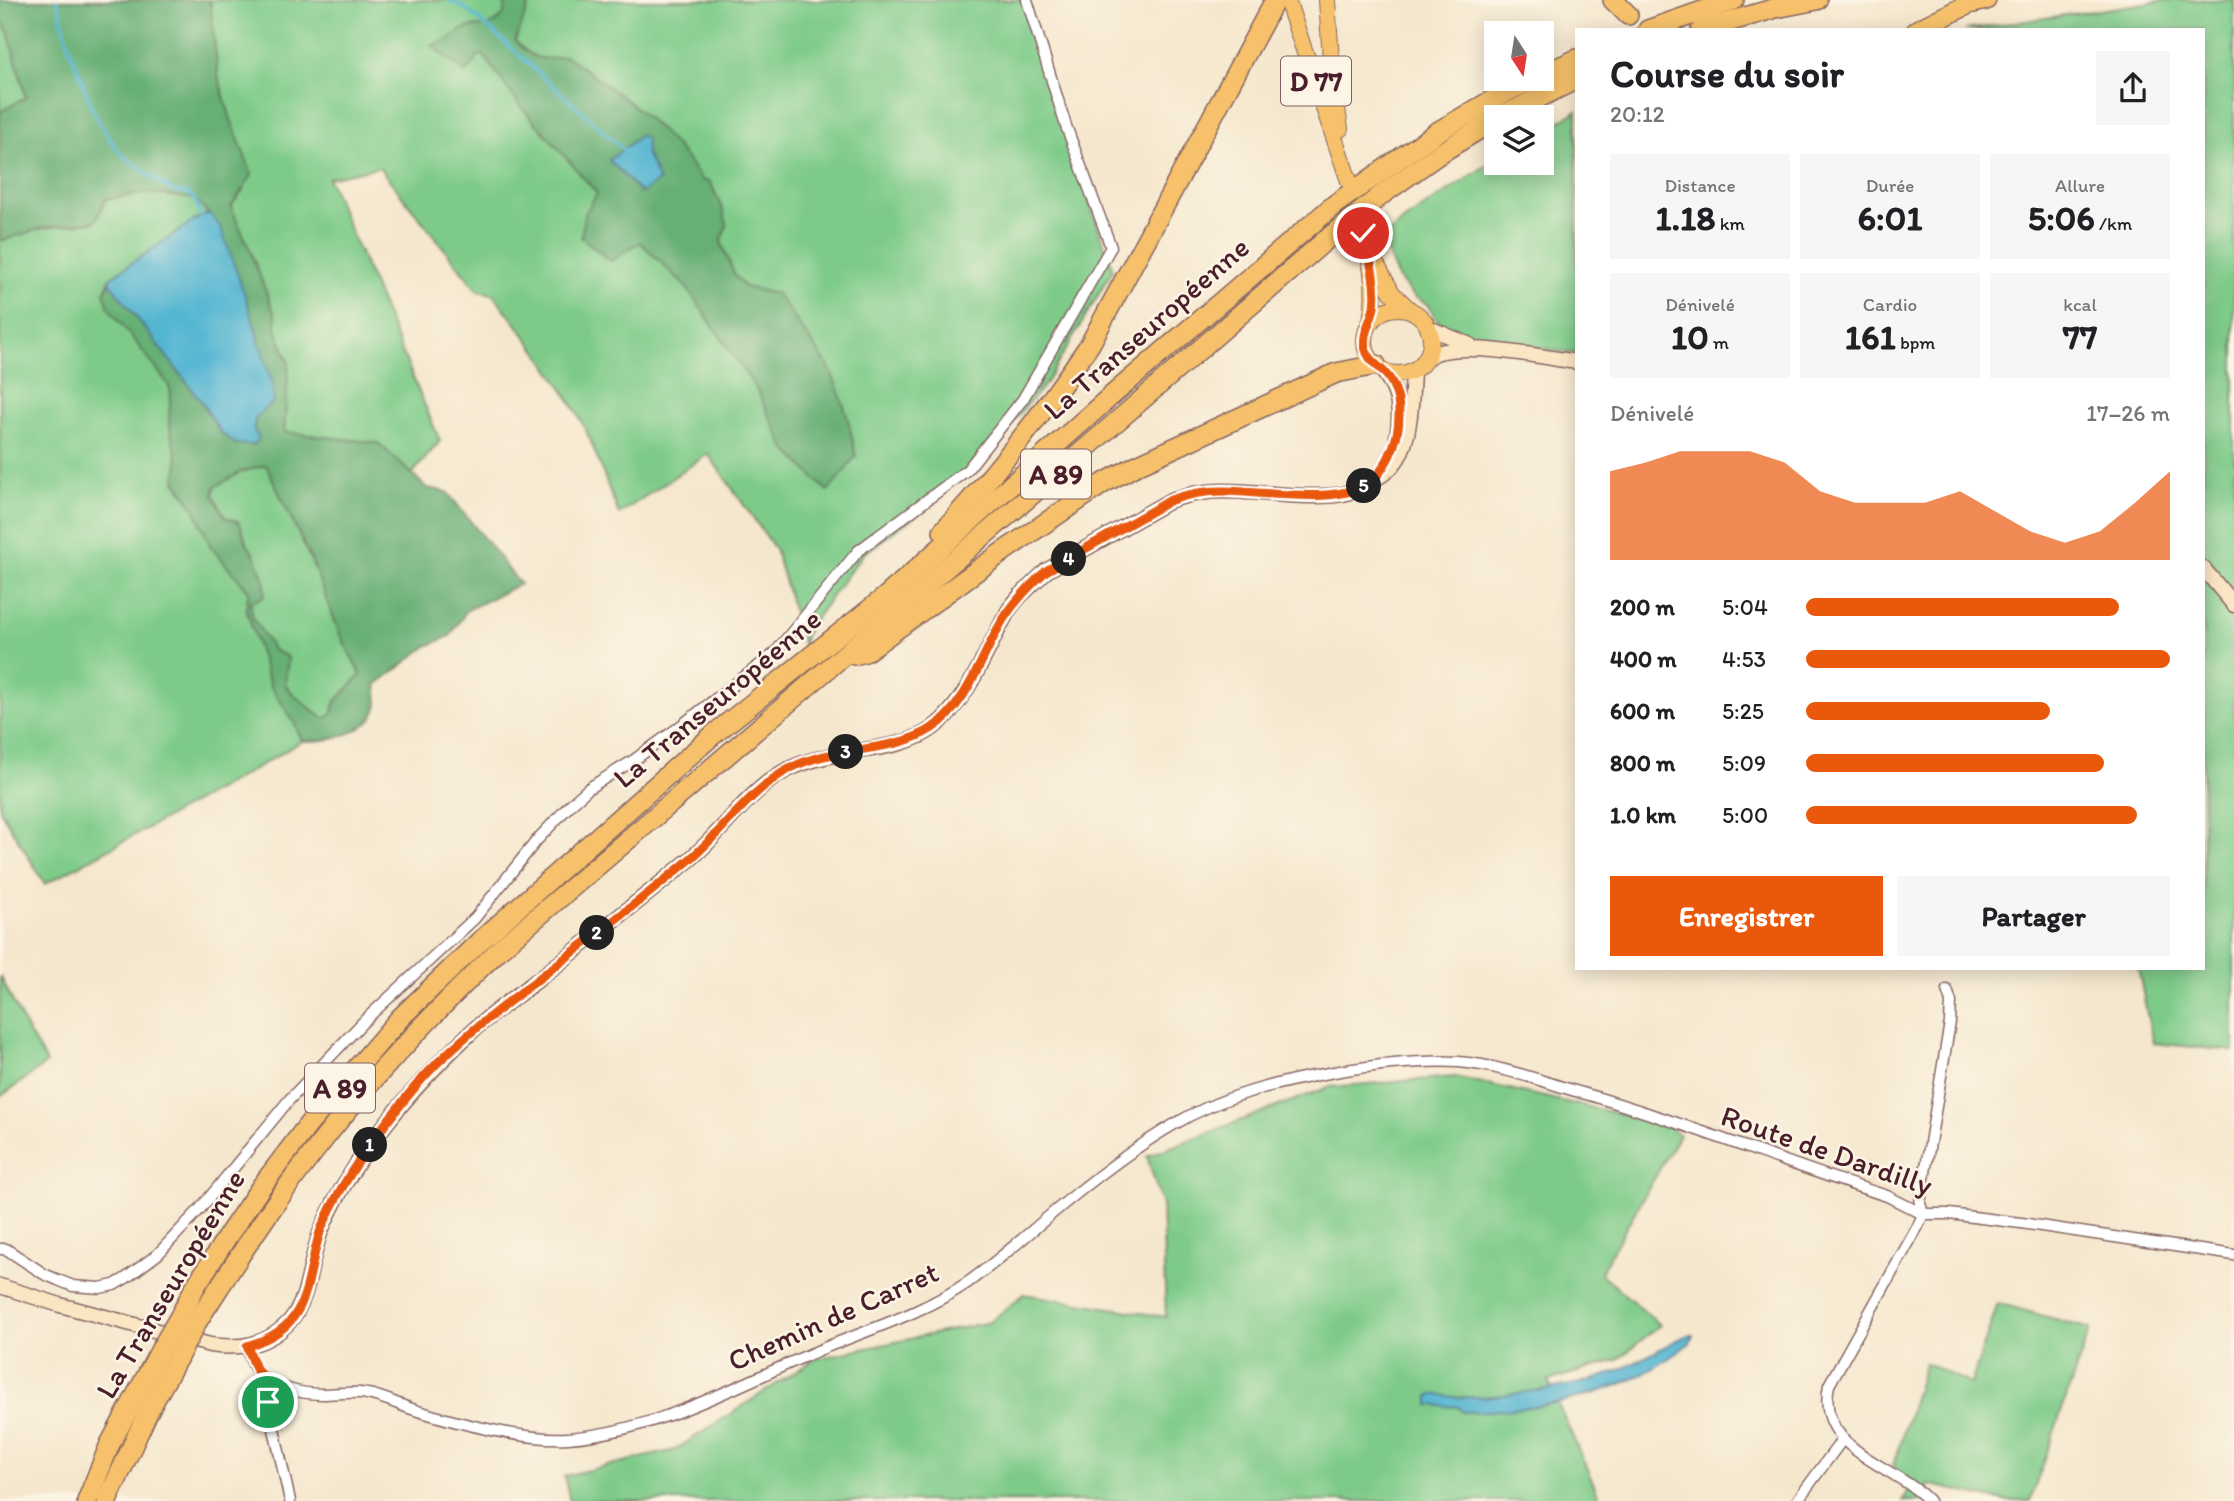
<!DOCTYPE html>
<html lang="fr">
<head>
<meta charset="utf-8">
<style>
	:root { --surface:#fff; --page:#f6f6f6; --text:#202124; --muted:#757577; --accent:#ea580c }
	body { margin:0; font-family:Itim,sans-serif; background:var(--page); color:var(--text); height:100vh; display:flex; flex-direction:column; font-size:26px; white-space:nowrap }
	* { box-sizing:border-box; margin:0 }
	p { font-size:23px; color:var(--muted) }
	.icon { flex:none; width:38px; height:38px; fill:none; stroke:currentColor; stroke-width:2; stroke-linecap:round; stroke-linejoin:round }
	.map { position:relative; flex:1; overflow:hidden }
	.side { position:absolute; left:1575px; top:28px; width:630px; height:942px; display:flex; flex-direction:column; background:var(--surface); border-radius:0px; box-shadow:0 4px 18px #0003 }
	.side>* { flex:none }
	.needle { width:46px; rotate:168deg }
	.controls { position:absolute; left:1484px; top:21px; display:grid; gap:14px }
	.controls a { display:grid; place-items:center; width:70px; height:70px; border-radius:0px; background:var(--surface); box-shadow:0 4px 18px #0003; font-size:35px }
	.pin { position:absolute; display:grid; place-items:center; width:60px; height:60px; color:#fff; margin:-30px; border:4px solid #fff; border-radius:50%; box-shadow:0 2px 7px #0007 }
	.km { position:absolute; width:35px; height:35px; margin:-18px; border-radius:50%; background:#222; color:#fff; font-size:19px; line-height:35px; text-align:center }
	.round { display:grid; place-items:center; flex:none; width:74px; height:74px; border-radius:0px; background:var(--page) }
	.overview { display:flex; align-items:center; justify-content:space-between; height:119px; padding:0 35px }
	h1 { font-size:38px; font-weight:800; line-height:52px }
	.figures { display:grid; grid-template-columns:repeat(3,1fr); gap:10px; height:119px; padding:7px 35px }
	.figures div { display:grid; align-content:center; border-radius:0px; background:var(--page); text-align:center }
	.figures b { font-size:35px; font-weight:800 }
	.figures small { font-size:19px; font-weight:400 }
	.figures p { font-size:19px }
	.chart { height:196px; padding:14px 35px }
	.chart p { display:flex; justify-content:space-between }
	.chart svg { width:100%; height:126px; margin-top:7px; fill:var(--accent); opacity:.7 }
	.action { display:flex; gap:14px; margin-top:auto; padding:14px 35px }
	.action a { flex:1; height:80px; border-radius:0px; background:var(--accent); color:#fff; font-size:28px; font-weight:800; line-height:80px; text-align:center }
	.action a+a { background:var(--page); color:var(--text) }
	ul { padding:0 35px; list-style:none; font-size:23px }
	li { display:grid; grid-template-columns:112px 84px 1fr; align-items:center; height:52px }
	li i { height:18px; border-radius:9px; background:var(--accent) }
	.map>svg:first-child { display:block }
</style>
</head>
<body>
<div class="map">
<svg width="2234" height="1501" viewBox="0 0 2234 1501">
	<rect width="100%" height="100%" fill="#fcf5e5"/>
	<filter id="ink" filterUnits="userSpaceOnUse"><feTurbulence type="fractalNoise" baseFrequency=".0143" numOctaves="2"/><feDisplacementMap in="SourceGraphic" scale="14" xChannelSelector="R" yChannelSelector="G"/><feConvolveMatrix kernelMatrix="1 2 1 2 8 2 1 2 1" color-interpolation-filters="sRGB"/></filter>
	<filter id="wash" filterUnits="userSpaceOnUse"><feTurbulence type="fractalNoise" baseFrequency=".00686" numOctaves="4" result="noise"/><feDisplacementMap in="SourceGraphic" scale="28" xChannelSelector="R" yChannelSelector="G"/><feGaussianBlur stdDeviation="1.57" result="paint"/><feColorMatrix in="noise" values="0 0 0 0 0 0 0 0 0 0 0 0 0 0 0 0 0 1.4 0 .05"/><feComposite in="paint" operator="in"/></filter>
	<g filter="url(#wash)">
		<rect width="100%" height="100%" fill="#f5e7cd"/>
		<g fill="#7ecb89" stroke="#64755a" stroke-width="2">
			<path d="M210,0h813l21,72 69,198 -67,113 -29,34 -48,51 -53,47 -54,40 -55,75 -4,14 -28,-95 -67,-95 -89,60c-12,-28 -21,-58 -34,-86 -24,-48 -59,-92 -92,-134l-15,-3 -99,-124 -51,11 112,263 -28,33 -34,-31 -94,-10 5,-71 -13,-32v-12l-27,-70 -19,-41 14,-18 -14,-72 -12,-41z"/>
			<polygon points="2167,0 2234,0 2234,1051 2153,1043 2138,968 2203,968 2203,30 1965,30"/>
			<polygon points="0,19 8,31 26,98 0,112"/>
			<polygon points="1577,111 1577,354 1462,336 1441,326 1427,304 1413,296 1397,276 1382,239 1406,219 1496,159 1496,163 1542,163 1542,132"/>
			<path d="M149,193l46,6 14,14 -14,7 -85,58 -6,15 64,91c6,12 1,21 1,34 1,23 14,39 6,63l18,25 18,41 38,44 -3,17 24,77 24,37 8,19 -70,41 -187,102 -45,-74v-569l43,-13 52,-6 11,-23z"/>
			<path d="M266,465l46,97 28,72 21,41 -25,26 -4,13 -8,6 -29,-24 -10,-12c1,-25 -22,-44 -32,-66 -2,-5 -2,-11 -3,-17l15,-18 -11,-29 -7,-10 -8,-22 -14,-5 -12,-23 2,-7 26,-15z"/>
			<polygon points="0,976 27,1030 47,1063 0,1097"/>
			<polygon points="1455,1077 1665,1124 1679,1135 1600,1273 1660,1325 1617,1360 1548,1381 1601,1501 570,1501 564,1476 675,1450 815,1359 990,1322 1024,1294 1166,1317 1162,1205 1147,1156 1329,1087"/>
			<polygon points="1998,1303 2090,1329 2030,1501 2005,1501 1927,1484 1929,1501 1903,1501 1912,1484 1893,1466 1925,1363 1971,1384"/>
		</g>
		<g fill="#66af75" stroke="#586750" stroke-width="2" fill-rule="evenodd">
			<path d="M0,0h210l8,76 12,41 22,58 -21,32 18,41 27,70v12l13,32 -5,70 94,11 49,45 20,4 73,92 -53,26 -17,26 -23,10 -51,39c1,7 3,16 1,22 -7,27 -52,35 -75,34l-8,-19 -24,-37 -24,-77 3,-17 -38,-44 -18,-41 -18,-26c8,-23 -5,-39 -6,-62 0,-13 5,-22 -1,-34l-59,-76 -5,-16 6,-9 91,118 20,32 32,-4 3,-12 18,-16 -53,-173 -26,-29 -46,-6 -43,6 -11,22 -52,7 -43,13v-129l26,-15 -18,-66 -8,-12zM266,465l46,97 28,72 21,41 -25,26 -4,13 -8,5 -29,-23 -10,-11 3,-28 -15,-7 -20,-32 -3,-16 14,-5 1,-14 -11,-29 -7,-10 -8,-22 -14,-5 -12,-23 2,-7 26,-15z"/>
			<path d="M505,0h23l2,3 -15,38c18,19 26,20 51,15 52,37 100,69 136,124l8,2 13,28 4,15 -6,17 14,34 10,11 32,7 52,73 10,24 9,28 8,37c-10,11 -18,27 -29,35l-42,-43 -28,-58 -70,-102 -47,-46 -29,19 -30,-24 4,-23 12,-21 -79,-90 -34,-47h-7l-5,11 -6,6 -35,-28c6,-2 16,-4 22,-8 3,-2 5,-6 8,-7 18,-9 22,4 43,-15z"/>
		</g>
		<g fill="#54b6d2" stroke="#4f6a7e" stroke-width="2">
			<polygon points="641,135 646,139 646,153 659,181 641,193 609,160"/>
			<polygon points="209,213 221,228 246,298 272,383 274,401 256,417 253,429 259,438 254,445 236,444 221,433 201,401 110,283 110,278 195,220"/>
			<path d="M1688,1335h5l-3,8c-14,10 -29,22 -45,30 -55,28 -121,38 -183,39l-3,-5 -30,-2v-9c11,-4 16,1 26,1 22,1 44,-1 65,-4 31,-4 66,-9 95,-21 25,-10 48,-26 73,-37z"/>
		</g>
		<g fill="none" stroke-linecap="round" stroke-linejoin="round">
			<g stroke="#54b6d2" stroke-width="3.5">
				<polyline points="57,0 69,47 96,117 118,151 143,171 174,192 187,193 195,199 201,216"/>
				<polyline points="449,0 466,9 488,27 625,151"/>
			</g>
		</g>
	</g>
	<g filter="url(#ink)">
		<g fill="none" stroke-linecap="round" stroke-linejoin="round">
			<g stroke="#866564" stroke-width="13">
				<g id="street">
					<polyline points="0,1249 6,1249 44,1274 58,1280 73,1286 100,1288 114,1285 126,1278 158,1254 200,1209 289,1100 365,1020 475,918 537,840 571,804 589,788 634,760 678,728 774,654 858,551 967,470 1023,399 1111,247 1066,126 1027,0"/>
					<path d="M247,1346c2,8 4,18 10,25 15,17 44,23 66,23 15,0 29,-3 44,0 18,3 34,12 51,17 40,12 109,30 150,27 93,-7 176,-57 261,-92 47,-19 95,-34 138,-63 37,-26 69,-57 104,-85 32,-26 66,-52 102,-73 48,-29 106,-43 161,-53 41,-7 84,-12 125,-10 38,3 77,17 113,28 107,30 209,72 315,106l36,18h26l72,9 213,32"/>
					<polyline points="273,1383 268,1393 268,1402 290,1501"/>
					<polyline points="1797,1501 1842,1440"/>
					<path d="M1929,1501c-36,-38 -114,-50 -100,-116l89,-159 5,-12 -3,-11 30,-181 1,-20 -4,-12"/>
				</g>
			</g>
			<g stroke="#866564" stroke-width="17">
				<g id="secondary">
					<polyline points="1429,328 1470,345"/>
					<path d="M1425,360c20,-24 122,-2 152,2"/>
					<path d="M1383,371c15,21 19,39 14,65"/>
					<polyline points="2203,568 2234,605"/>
					<path d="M0,1286l60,19 150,40c30,4 57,1 79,-23 23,-26 20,-66 34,-96 33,-74 87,-136 145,-191 22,-21 48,-38 72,-57 50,-39 100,-77 149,-118 30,-25 54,-61 86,-83 48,-33 117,-19 158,-49 36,-27 55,-83 77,-120l10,-12 26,-25 125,-71c18,-6 34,-9 53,-9 35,0 86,9 119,3 13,-3 23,-10 34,-16 12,-7 20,-15 25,-28 9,-20 10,-57 11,-80"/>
				</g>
			</g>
			<g stroke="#866564" stroke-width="18">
				<g id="primary">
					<polyline points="1287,0 1349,181"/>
					<polyline points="1327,0 1332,75 1340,129"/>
					<path d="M1363,233c9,29 14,59 8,88"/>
					<polyline points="1374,260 1392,293 1409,309"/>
					<circle cx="1398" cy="341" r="33"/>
				</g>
			</g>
			<g stroke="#866564" stroke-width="22">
				<g id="highway">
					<polyline points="1613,0 1628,15"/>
					<polyline points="1648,30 1734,0"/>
					<polyline points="1701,30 1776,8 1817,0"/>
					<polyline points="1917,30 1969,4 1986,0"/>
					<polyline points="1542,75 1577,59"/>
					<polyline points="1500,117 1577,79"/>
					<path d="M943,531c55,-60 102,-120 147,-187l185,-344"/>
					<polyline points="854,655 865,652 1004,551 1104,483 1137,465 1336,373 1376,365"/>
					<polyline points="180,1316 195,1287 227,1237 261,1187 308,1125 400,1018 479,942 714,734 885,597 1110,397 1334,205 1437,132 1508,91 1535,79"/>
					<path d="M198,1320c37,-57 73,-114 115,-167 56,-73 121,-141 188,-205l569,-486 257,-223 57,-46 58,-41 54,-33"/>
					<polyline points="87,1501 110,1444 161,1349"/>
					<polyline points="107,1501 148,1412 177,1359"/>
				</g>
			</g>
			<use href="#street" stroke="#fff" stroke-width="10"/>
			<use href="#secondary" stroke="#fbe6c4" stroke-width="14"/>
			<use href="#primary" stroke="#f6c16b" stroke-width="16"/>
			<use href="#highway" stroke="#f6c16b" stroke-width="19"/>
			<g stroke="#866564" stroke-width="22" stroke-linecap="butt">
				<g id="highway-bridge">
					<polyline points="161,1349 180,1316"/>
					<polyline points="177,1359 198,1320"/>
				</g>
			</g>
			<use href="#highway-bridge" stroke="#f6c16b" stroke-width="19"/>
		</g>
	</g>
	<g fill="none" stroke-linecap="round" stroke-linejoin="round" filter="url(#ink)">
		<g stroke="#fff" stroke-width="14">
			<path id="route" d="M268,1402v-9l5,-10 -16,-12 -10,-25c20,-6 41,-17 51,-36 13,-23 14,-59 24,-83 22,-51 58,-98 93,-140 34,-40 77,-72 118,-104 52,-40 105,-80 155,-122 36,-30 62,-72 103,-93 43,-23 98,-13 140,-39 35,-22 50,-71 70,-106 12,-20 27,-36 45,-52l125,-71c17,-6 33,-9 52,-9 38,0 123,16 151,-12 6,-5 11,-15 15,-22 9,-18 12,-36 9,-57 -2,-10 -6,-20 -14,-28 -8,-8 -16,-12 -19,-25 -3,-14 7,-27 9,-40 3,-21 -5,-54 -11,-74"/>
		</g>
		<use href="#route" stroke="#ea580c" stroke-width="9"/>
	</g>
	<g text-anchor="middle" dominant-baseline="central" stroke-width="5" stroke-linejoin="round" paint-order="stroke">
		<g fill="#fcf5e5" stroke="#7f5f63" stroke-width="2">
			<rect x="1281" y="56.5" width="70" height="49" rx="5"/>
			<rect x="1021" y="449.5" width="70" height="49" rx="5"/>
			<rect x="305" y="1063.5" width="70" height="49" rx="5"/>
		</g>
		<g font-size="28" font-weight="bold" fill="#4a1f2b">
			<text x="1316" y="81">D 77</text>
			<text x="1056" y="474">A 89</text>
			<text x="340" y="1088">A 89</text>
		</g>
		<g font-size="30" fill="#4a1f2b" stroke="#fcf5e5">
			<text transform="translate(1146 328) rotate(-41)">La Transeuropéenne</text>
			<text transform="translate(717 698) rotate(-40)">La Transeuropéenne</text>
			<text transform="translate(1827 1150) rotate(19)">Route de Dardilly</text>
			<text transform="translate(170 1284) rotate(-59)">La Transeuropéenne</text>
			<text transform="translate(833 1316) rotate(-24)">Chemin de Carret</text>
		</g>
	</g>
</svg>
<div class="controls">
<a><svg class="needle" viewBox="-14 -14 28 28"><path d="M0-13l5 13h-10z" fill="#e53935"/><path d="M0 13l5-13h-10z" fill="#757577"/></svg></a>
<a><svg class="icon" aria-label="layers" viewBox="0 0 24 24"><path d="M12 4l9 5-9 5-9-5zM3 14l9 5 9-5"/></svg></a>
</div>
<div class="pin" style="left:268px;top:1402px;background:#1e9e55"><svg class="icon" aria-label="arrive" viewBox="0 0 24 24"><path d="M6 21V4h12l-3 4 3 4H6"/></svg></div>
<div class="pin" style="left:1363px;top:233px;background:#d93025"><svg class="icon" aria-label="check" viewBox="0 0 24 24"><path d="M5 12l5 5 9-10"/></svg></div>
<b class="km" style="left:370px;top:1145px">1</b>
<b class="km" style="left:597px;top:933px">2</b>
<b class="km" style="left:846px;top:752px">3</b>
<b class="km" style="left:1069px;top:559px">4</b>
<b class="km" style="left:1364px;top:486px">5</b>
<section class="side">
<div class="overview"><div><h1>Course du soir</h1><p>20:12</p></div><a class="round"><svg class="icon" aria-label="share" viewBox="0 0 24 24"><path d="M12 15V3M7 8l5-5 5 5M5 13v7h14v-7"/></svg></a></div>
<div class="figures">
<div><p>Distance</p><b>1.18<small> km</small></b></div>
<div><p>Durée</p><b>6:01</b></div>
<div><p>Allure</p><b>5:06<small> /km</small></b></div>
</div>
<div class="figures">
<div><p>Dénivelé</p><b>10<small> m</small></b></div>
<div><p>Cardio</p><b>161<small> bpm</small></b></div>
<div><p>kcal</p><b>77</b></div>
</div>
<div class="chart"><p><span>Dénivelé</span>17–26 m</p>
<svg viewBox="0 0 160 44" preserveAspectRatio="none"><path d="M0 44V13L10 10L20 6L30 6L40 6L50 10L60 20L70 24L80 24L90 24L100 20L110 27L120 34L130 38L140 34L150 24L160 13V44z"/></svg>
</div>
<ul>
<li><b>200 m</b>5:04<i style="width:86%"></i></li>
<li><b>400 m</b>4:53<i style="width:100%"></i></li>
<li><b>600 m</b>5:25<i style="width:67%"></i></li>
<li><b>800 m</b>5:09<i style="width:82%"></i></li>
<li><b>1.0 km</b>5:00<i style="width:91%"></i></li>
</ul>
<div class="action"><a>Enregistrer</a><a>Partager</a></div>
</section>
</div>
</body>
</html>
